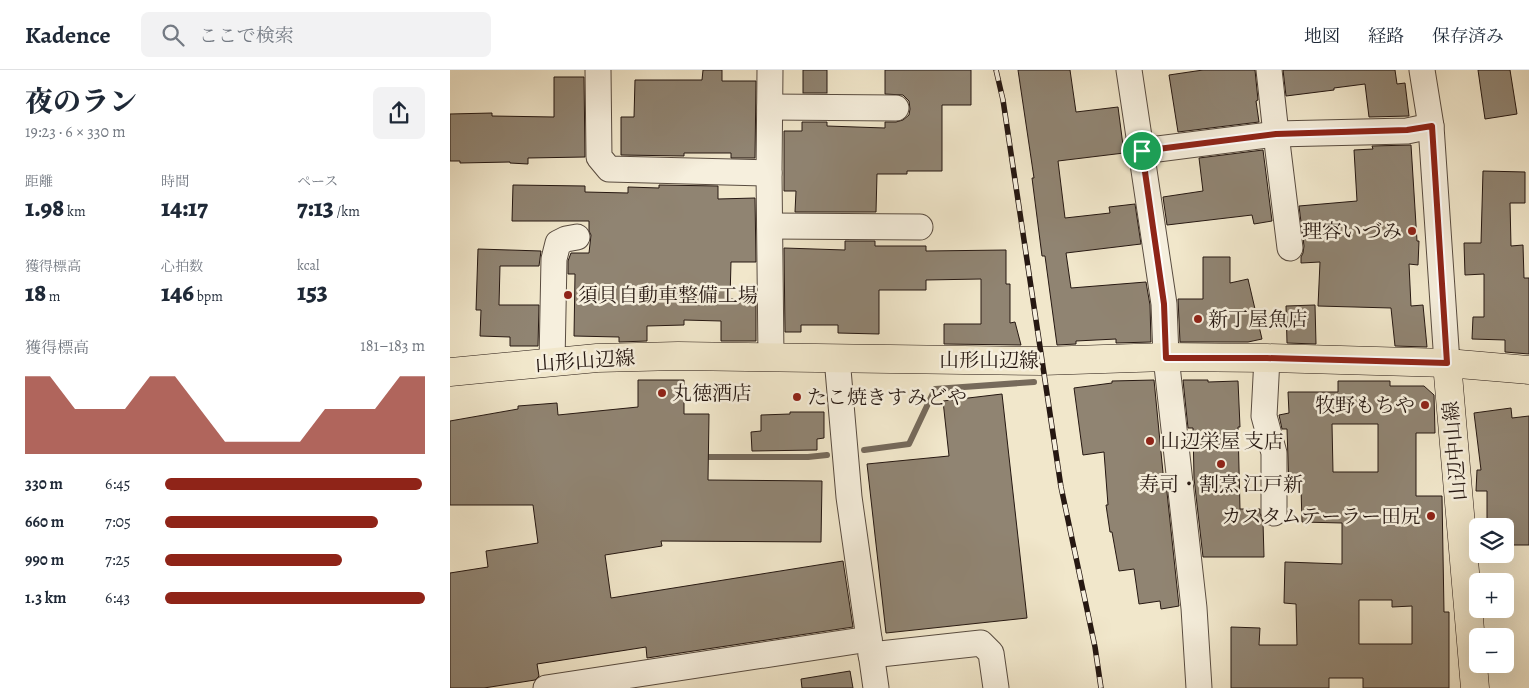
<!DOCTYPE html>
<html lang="ja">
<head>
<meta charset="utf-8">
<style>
	:root { --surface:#fff; --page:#f2f2f3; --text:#1f2937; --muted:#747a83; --line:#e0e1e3; --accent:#8f2418 }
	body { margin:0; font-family:Alegreya,"Noto Serif JP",serif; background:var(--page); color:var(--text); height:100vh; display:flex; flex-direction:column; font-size:19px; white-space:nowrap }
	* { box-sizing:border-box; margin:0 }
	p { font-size:16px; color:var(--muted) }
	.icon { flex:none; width:28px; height:28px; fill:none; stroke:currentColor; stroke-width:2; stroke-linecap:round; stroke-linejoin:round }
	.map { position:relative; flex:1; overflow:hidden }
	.side { display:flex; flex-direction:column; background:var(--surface); width:450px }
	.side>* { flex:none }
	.fabs { position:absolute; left:1019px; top:448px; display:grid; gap:10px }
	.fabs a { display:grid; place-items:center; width:45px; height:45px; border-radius:8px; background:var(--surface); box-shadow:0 5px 20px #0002; font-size:25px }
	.pin { position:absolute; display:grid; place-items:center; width:42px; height:42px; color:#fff; margin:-21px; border:2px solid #fff; border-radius:50%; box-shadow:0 1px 5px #0007 }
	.round { display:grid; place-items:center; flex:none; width:52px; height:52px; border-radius:8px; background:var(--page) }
	.summary { display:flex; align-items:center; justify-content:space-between; height:85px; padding:0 25px }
	h1 { font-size:28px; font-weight:800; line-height:38px }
	.stats { display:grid; grid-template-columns:repeat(3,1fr); gap:8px; height:85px; padding:5px 25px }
	.stats div { display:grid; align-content:center }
	.stats b { font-size:25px; font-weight:800 }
	.stats small { font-size:14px; font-weight:400 }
	.stats p { font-size:14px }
	.chart { height:140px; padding:10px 25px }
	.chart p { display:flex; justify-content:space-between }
	.chart svg { width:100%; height:90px; margin-top:5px; fill:var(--accent); opacity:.7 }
	ul { padding:0 25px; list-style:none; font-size:16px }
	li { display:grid; grid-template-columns:80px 60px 1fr; align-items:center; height:38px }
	li i { height:12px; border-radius:6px; background:var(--accent) }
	header { display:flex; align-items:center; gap:30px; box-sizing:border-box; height:70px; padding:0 25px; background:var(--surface); border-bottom:1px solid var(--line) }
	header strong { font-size:24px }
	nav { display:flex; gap:28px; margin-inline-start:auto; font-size:18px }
	.search { width:350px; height:45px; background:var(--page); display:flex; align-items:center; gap:12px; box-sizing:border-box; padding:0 18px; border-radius:8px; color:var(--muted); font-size:19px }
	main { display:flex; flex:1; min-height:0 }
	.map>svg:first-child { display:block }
</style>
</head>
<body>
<header>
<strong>Kadence</strong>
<div class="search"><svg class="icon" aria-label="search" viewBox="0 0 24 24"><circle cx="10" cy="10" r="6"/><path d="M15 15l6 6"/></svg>ここで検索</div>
<nav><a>地図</a><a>経路</a><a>保存済み</a></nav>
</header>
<main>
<section class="side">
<div class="summary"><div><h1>夜のラン</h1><p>19:23 · 6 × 330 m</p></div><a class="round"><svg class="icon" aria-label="share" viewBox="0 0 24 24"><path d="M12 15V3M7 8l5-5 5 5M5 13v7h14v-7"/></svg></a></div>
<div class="stats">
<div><p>距離</p><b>1.98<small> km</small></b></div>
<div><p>時間</p><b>14:17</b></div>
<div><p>ペース</p><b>7:13<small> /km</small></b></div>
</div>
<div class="stats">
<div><p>獲得標高</p><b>18<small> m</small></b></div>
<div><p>心拍数</p><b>146<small> bpm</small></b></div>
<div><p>kcal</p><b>153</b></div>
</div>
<div class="chart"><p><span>獲得標高</span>181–183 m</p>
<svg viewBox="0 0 160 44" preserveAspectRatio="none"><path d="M0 44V6L10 6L20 22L30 22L40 22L50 6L60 6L70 22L80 38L90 38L100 38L110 38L120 22L130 22L140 22L150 6L160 6V44z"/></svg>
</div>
<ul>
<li><b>330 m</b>6:45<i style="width:99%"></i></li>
<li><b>660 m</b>7:05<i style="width:82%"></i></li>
<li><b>990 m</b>7:25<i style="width:68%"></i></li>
<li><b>1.3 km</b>6:43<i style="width:100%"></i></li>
</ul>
</section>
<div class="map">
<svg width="1079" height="618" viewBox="0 0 1079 618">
	<rect width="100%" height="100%" fill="#f1e7cb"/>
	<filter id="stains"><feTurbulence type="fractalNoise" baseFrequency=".004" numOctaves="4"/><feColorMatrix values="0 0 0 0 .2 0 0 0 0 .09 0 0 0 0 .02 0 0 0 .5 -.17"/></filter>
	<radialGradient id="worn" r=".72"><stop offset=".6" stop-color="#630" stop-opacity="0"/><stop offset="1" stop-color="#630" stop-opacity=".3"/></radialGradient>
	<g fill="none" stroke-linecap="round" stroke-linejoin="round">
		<g stroke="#766a5b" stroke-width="6">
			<polyline points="414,380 459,374 485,319 584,312"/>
			<polyline points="251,387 358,387 377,385"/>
		</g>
	</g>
	<g fill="#908472" stroke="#261812" fill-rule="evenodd">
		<polygon points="253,0 272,0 272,11 306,11 305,88 281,88 281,83 234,83 234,86 171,85 171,47 184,47 185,10 252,10"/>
		<rect x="353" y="0" width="24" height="23"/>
		<polygon points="435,0 521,0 521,35 492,35 492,101 457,101 457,104 427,104 426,142 345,142 346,121 334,121 334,61 352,61 352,52 377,52 377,56 435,58 435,52 446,52 453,50 459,45 460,39 459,31 453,25 435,24"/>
		<polygon points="568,0 620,0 626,42 668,37 674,83 608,91 615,148 660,143 659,137 685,134 691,174 616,183 621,218 696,212 700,235 701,272 666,273 666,269 626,271 626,274 607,275 595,186 592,186 582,108 584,108"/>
		<polygon points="753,0 805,0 808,30 806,31 809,52 728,62 719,5"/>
		<polygon points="833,0 945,0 947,14 955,13 959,46 919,47 915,14 884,18 884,20 836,26"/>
		<polygon points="1028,0 1060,0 1067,44 1035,49"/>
		<polygon points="104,7 134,7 135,87 78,88 78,94 60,93 60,92 10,93 10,91 0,91 0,44 42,43 42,46 104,47"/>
		<polygon points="961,75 967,171 969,171 968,195 959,194 961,236 973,235 977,277 945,276 941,238 868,236 870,192 851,193 851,187 853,183 854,176 849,136 907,131 904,80 923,79 922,76"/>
		<polygon points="813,80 822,151 804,154 802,145 717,155 713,127 753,121 749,88"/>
		<polygon points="1033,101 1075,102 1075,133 1060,133 1061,176 1073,175 1074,208 1079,208 1079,284 1055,282 1055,270 1022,269 1023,247 1034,247 1034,204 1015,205 1014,173 1031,173"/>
		<polygon points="63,115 135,116 135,122 178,123 178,117 209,118 209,115 268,116 268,129 305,128 306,192 281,192 280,229 306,229 306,271 271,271 271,251 234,250 234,255 197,256 197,271 169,272 169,267 124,266 125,204 118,204 118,191 121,183 139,183 141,165 139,161 139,151 62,151"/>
		<polygon points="395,171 425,171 425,176 476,176 476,181 556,180 556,214 560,214 560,253 565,252 571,275 494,274 494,254 531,254 531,209 476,210 476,220 429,220 429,264 388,263 388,255 351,255 351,262 335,262 334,178 395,180"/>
		<polygon points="28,179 91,181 89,196 50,196 49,235 89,235 88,276 60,276 60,267 30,266 31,240 26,240"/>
		<polygon points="753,187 780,187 780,213 798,209 812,269 798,272 730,272 728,229 753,229"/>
		<polygon points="865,235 866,274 837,273 836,236"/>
		<polygon points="188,310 234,310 234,344 259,344 258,410 372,411 371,472 211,471 212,476 155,485 161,528 393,491 403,557 197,588 196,577 87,594 89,606 85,610 34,618 0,618 0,503 38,497 36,481 88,473 83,435 0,435 0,351 68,339 68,336 107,333 108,345 188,337"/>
		<polygon points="704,310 714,413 716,413 729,536 711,539 710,531 689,534 684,499 669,501 662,462 660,462 656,435 658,435 654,382 633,385 624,318 662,313 662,311"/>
		<polygon points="733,310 758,310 758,312 788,311 790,357 788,357 790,439 810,439 810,443 813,452 814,487 753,487 744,408 743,358 738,358"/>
		<path d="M888,311h52v5h34l10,9 1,38h-19v63h26l2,116h5v76h-86v-10h-34v10h-98v-61l29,1 -1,17h38l-1,-41 -12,-1 1,-41 57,2v-41l-40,-1 -1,-35 -12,1 -2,-59h-5l-3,-14 10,-2 -1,-21h50zM882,354h46v48h-45zM909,530h33v7l20,-1v38h-53z"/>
		<polygon points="552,324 577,548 436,563 417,394 499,386 493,331"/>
		<polygon points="1061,338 1062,348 1079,346 1079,475 1055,475 1055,456 1037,456 1037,421 1026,421 1027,400 1031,400 1024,343"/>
		<polygon points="340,342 374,342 374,368 367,369 367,380 302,381 301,362 311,361 311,345 340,344"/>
		<polygon points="400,601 403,618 352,618 351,609"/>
	</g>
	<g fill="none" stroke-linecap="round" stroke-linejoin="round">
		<g stroke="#594c40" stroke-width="27">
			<g id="minor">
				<polyline points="148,0 149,87 159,99 319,103"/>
				<polyline points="320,0 319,103 321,287"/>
				<polyline points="679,0 714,234 716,287 744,538 749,618"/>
				<polyline points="819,0 826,64 840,178"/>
				<polyline points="972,0 981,56 997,293"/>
				<polyline points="320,37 446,38"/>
				<polyline points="692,81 826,64 957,61 981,56"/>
				<polyline points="320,156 470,157"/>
				<polyline points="387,288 399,427 426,618"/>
				<polyline points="817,288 814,346 824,383 824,443"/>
				<polyline points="102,292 104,189 108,173 116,169 127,167"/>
				<polyline points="421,585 531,573 541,583 546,618"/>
				<polyline points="96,618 419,569"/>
			</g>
		</g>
		<g stroke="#261812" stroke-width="29">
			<g id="major">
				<polyline points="997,293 1025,618"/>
				<polyline points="0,302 147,288 228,286 592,291 716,287 817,288 997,293 1079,300"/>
			</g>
		</g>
		<use href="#minor" stroke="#f6efdd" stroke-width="25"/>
		<use href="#major" stroke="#f1e7cb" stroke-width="28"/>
		<g stroke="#261812" stroke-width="5.5">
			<polyline id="rail" points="546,0 553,30 611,417 645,577 651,618"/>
		</g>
		<use href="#rail" stroke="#f6efdd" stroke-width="4" stroke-dasharray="11" stroke-linecap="butt"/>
	</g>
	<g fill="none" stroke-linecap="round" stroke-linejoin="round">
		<g stroke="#fff" stroke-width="10">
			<polygon id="route" points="982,56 997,293 817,288 716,288 714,234 692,81 826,64 957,60"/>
		</g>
		<use href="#route" stroke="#8f2418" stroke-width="6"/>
	</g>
	<g fill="#8f2418" stroke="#f6efdd" stroke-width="2">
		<circle cx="962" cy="161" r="5"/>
		<circle cx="118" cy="225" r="5"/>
		<circle cx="748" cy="249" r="5"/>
		<circle cx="212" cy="323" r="5"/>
		<circle cx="347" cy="327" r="5"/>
		<circle cx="975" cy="335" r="5"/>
		<circle cx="700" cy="371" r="5"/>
		<circle cx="771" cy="394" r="5"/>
		<circle cx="981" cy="446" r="5"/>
	</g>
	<g text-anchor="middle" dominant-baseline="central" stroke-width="5" stroke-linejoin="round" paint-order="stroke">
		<g font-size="20" fill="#261812" stroke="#f6efdd" text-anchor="start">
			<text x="952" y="161" text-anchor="end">理容いづみ</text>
			<text x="128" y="225">須貝自動車整備工場</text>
			<text x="758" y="249">新丁屋魚店</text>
			<text x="222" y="323">丸徳酒店</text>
			<text x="357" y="327">たこ焼きすみどや</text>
			<text x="965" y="335" text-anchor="end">牧野もちや</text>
			<text x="710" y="371">山辺栄屋 支店</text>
			<text x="771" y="414" text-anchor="middle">寿司・割烹 江戸新</text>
			<text x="971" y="446" text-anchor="end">カスタムテーラー田尻</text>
		</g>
		<g font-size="20" fill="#261812" stroke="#f6efdd">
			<text x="539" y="290">山形山辺線</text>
			<text transform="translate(135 291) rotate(-4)">山形山辺線</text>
			<text transform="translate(1005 381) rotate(-95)">山辺中山線</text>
		</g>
	</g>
	<rect width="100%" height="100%" filter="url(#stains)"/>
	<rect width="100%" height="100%" fill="url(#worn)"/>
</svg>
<div class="fabs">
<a><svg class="icon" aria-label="layers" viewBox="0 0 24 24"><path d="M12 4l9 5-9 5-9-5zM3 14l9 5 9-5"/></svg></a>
<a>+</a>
<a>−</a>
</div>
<div class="pin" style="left:692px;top:81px;background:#1e9e55"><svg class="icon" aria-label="arrive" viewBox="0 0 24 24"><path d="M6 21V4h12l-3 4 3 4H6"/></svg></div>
</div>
</main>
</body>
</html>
